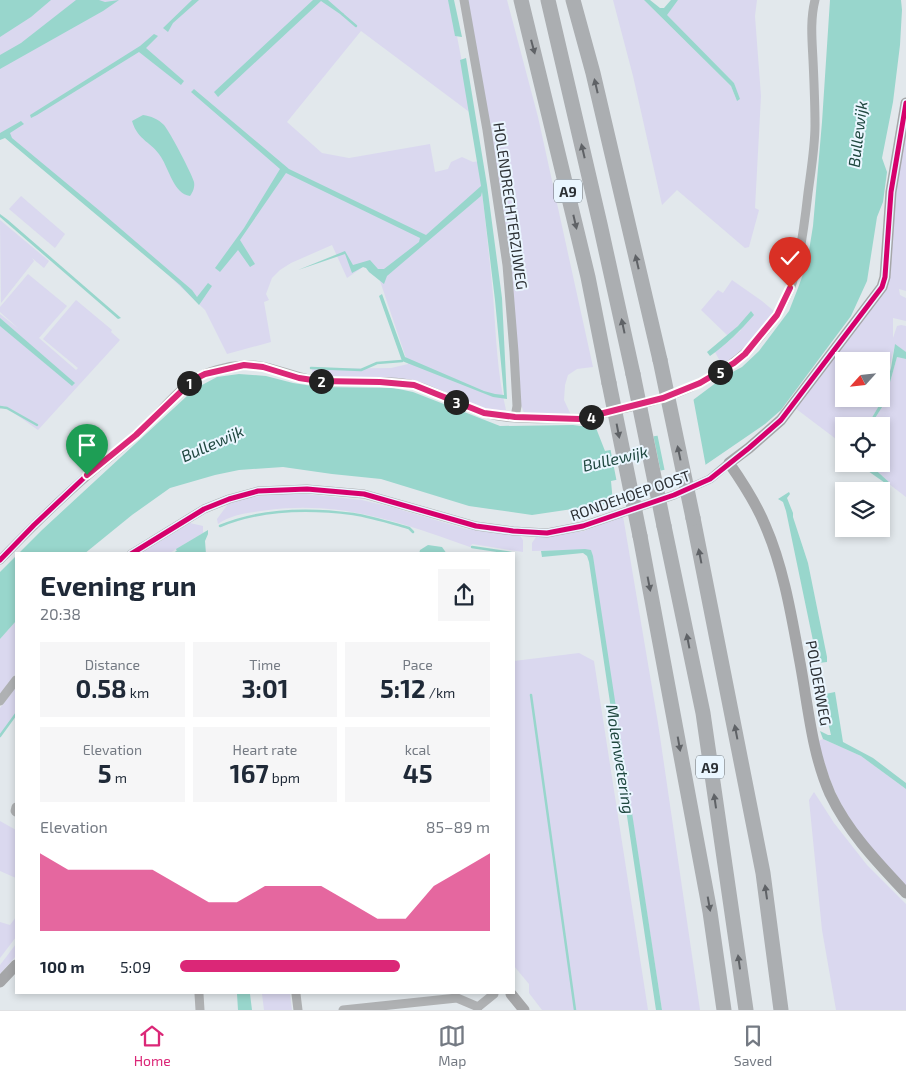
<!DOCTYPE html>
<html lang="en">
<head>
<meta charset="utf-8">
<style>
	:root { --surface:#fff; --page:#f6f6f7; --text:#1f2937; --muted:#747a83; --line:#e0e1e3; --accent:#db2777 }
	body { margin:0; font-family:"Exo 2",sans-serif; background:var(--page); color:var(--text); height:100vh; display:flex; flex-direction:column; font-size:19px; white-space:nowrap }
	* { box-sizing:border-box; margin:0 }
	p { font-size:16px; color:var(--muted) }
	.icon { flex:none; width:28px; height:28px; fill:none; stroke:currentColor; stroke-width:2; stroke-linecap:round; stroke-linejoin:round }
	.map { position:relative; flex:1; overflow:hidden }
	.side { position:absolute; left:15px; top:552px; width:500px; height:442px; display:flex; flex-direction:column; background:var(--surface); border-radius:0px; box-shadow:0 2px 8px #0003 }
	.side>* { flex:none }
	.needle { width:32px; rotate:243deg }
	.buttons { position:absolute; left:835px; top:352px; display:grid; gap:10px }
	.buttons a { display:grid; place-items:center; width:55px; height:55px; border-radius:0px; background:var(--surface); box-shadow:0 2px 8px #0003; font-size:25px }
	.pin { position:absolute; display:grid; place-items:center; width:42px; height:42px; color:#fff; margin:-51px -21px; border-radius:50% 50% 50% 0; rotate:-45deg; box-shadow:0 0 5px #0007 }
	.pin .icon { rotate:45deg }
	.km { position:absolute; width:25px; height:25px; margin:-12px; border-radius:50%; background:#222; color:#fff; font-size:14px; line-height:25px; text-align:center }
	.round { display:grid; place-items:center; flex:none; width:52px; height:52px; border-radius:0px; background:var(--page) }
	.overview { display:flex; align-items:center; justify-content:space-between; height:85px; padding:0 25px }
	h1 { font-size:28px; font-weight:700; line-height:38px }
	.metrics { display:grid; grid-template-columns:repeat(3,1fr); gap:8px; height:85px; padding:5px 25px }
	.metrics div { display:grid; align-content:center; border-radius:0px; background:var(--page); text-align:center }
	.metrics b { font-size:25px; font-weight:700 }
	.metrics small { font-size:14px; font-weight:400 }
	.metrics p { font-size:14px }
	.chart { height:140px; padding:10px 25px }
	.chart p { display:flex; justify-content:space-between }
	.chart svg { width:100%; height:90px; margin-top:5px; fill:var(--accent); opacity:.7 }
	ul { padding:0 25px; list-style:none; font-size:16px }
	li { display:grid; grid-template-columns:80px 60px 1fr; align-items:center; height:38px }
	li i { height:12px; border-radius:6px; background:var(--accent) }
	.tab-bar { display:flex; justify-content:space-around; align-items:center; height:70px; border-top:1px solid var(--line); background:var(--surface); font-size:14px; color:var(--muted) }
	.tab-bar a { display:grid; justify-items:center; gap:2px }
	.tab-bar .active { color:var(--accent) }
	.map>svg:first-child { display:block }
</style>
</head>
<body>
<div class="map">
<svg width="906" height="1010" viewBox="0 0 906 1010">
	<rect width="100%" height="100%" fill="#e2e8ec"/>
	<g fill="#dad8ef" fill-rule="evenodd">
		<path d="M0,0h450l22,114 -111,-83 -74,91 35,31 27,5 81,-14 5,28 13,-3 3,-7 11,-5 11,5 7,-1 -1,5c5,43 10,86 14,129 3,39 4,78 13,115l-16,1 -66,-26 -111,-7 -1,-9 79,-1 17,-4 -29,-86 -10,-6 -2,-4 -4,-1 -16,11 -15,-33 -41,18 -11,7 -8,8 -6,16 3,6 -5,2 7,40 -44,12 -22,-44 -40,-38 -160,-138 -5,6z"/>
		<polygon points="467,0 507,0 538,117 593,367 577,369 568,375 565,385 564,400 571,415 525,415 521,405 505,233"/>
		<polygon points="613,0 644,0 731,86 737,101 734,83 666,15 678,0 757,0 755,16 761,96 755,208 759,210 749,247 745,248 677,190 662,205 633,76"/>
		<path d="M906,130v161l-7,-2 1,6 6,3v23l-13,-3v20l4,-12 4,-1 5,1v26l-11,-7 -15,59 -13,22h-23v19l-49,-37 86,-112 16,-119zM844,361h37v38h-37z"/>
		<polygon points="21,196 65,234 55,248 9,209"/>
		<polygon points="0,220 49,261 44,268 32,258 34,261 1,303"/>
		<polygon points="28,274 67,306 39,338 76,370 78,368 43,339 76,300 112,330 111,332 120,340 38,430 4,406 0,409 0,314 19,329 0,312 0,307"/>
		<polygon points="732,280 762,301 775,312 750,346 722,365 715,352 729,341 741,330 738,326 728,336 701,310 718,290 723,293"/>
		<polygon points="897,357 906,359 906,497 889,484 890,483 869,464 881,464 881,426 870,426 884,404"/>
		<path d="M277,494h29l56,6 29,7 75,22 54,7 3,4v12l-51,-8 -2,3c-71,-25 -132,-48 -209,-36 -14,2 -31,4 -43,13l-1,-5 11,-15 18,-6z"/>
		<polygon points="623,516 658,723 700,1010 662,1010 591,550 532,551 532,543 536,537 584,531"/>
		<polygon points="190,523 203,526 203,533 168,554 139,554"/>
		<polygon points="16,621 16,673 0,695 0,639"/>
		<polygon points="579,653 594,661 648,1010 542,1010 529,993 529,984 514,966 514,661"/>
		<polygon points="16,687 16,714 0,736 0,708"/>
		<path d="M823,739l38,17 45,33v98c-24,-26 -49,-53 -66,-85 -10,-19 -16,-40 -22,-61z"/>
		<polygon points="814,792 834,823 867,865 906,904 906,1010 836,1010 822,930 809,800"/>
		<polygon points="0,821 16,830 16,878 0,871"/>
		<polygon points="16,917 16,937 0,958 0,922 10,925"/>
		<polygon points="16,944 16,956 0,974 0,965"/>
		<polygon points="262,994 290,994 292,1010 264,1010"/>
	</g>
	<g fill="#98d6cc">
		<polygon points="0,0 51,0 31,17 0,37"/>
		<polygon points="76,0 99,0 105,2 119,0 103,11 0,69 0,55 21,43"/>
		<polygon points="192,0 199,0 173,23 168,32 163,28"/>
		<polygon points="313,0 328,0 344,14 343,16 321,1 218,97 214,92"/>
		<polygon points="448,0 454,0 462,37 455,36"/>
		<polygon points="644,0 650,0 660,8 664,8 671,0 678,0 667,15 734,83 740,99 737,101 731,86"/>
		<polygon points="830,0 901,0 902,10 900,45 893,102 882,158 887,172 883,202 877,217 867,281 851,316 781,410 765,424 695,472 692,464 611,481 613,503 532,515 469,506 381,479 332,474 283,467 239,470 215,475 170,488 132,515 84,554 18,554 42,530 187,396 202,385 217,377 239,374 266,376 293,383 319,387 394,388 413,392 500,426 573,425 596,428 605,451 626,447 626,441 685,431 681,409 725,376 742,367 759,351 789,311 798,288 807,263 813,226 822,122"/>
		<polygon points="154,34 158,36 146,48 184,81 181,85 139,52 37,115 31,118 30,115 140,46"/>
		<polygon points="466,58 487,185 502,298 507,399 493,397 402,361 379,296 382,294 405,357 484,391 495,394 504,395 495,300 482,192 481,196 387,276 384,284 369,272 366,268 363,267 352,273 345,254 298,270 345,251 353,265 370,260 378,269 384,269 419,242 420,238 286,173 240,240 255,264 250,267 238,250 220,272 215,268 244,228 280,169 191,92 194,89 289,169 426,235 481,186 460,60"/>
		<path d="M143,115c8,1 15,4 21,10 6,7 28,49 30,57 1,5 -1,10 -4,14 -16,-2 -21,-27 -29,-39 -9,-15 -23,-16 -29,-36z"/>
		<polygon points="21,121 24,124 10,133 12,138 100,211 192,290 197,297 208,283 212,286 199,305 180,285 5,138 0,140 0,133"/>
		<polygon points="0,214 8,220 121,318 118,319 0,217"/>
		<path d="M751,311l3,4c-14,16 -27,29 -44,41l-3,-4 31,-26z"/>
		<polygon points="0,318 75,383 72,386 0,326"/>
		<polygon points="895,344 906,352 906,359 897,357 884,404 870,426 867,426 880,404 891,368"/>
		<polygon points="862,464 869,464 890,483 888,485 868,471"/>
		<polygon points="789,492 790,494 787,498 793,513 793,517 808,563 827,657 827,662 819,663 817,660 786,511 783,502 778,499"/>
		<polygon points="208,530 208,534 205,541 206,554 178,554 176,549"/>
		<polygon points="428,545 442,547 447,554 419,554 420,550"/>
		<polygon points="585,549 591,550 593,556 662,1010 656,1010 589,562 587,556 583,553 542,557 541,551"/>
		<polygon points="16,556 16,621 0,639 0,572"/>
		<polygon points="835,692 843,742 873,758 906,783 906,789 861,756 823,739 820,731 828,735 831,735 822,696 825,694"/>
		<polygon points="237,994 250,994 252,1010 238,1010"/>
	</g>
	<g fill="#e2e8ec">
		<polygon points="693,397 706,467 696,474 693,473 691,467 665,472 657,433 682,429 679,408"/>
		<polygon points="653,434 661,473 617,483 610,447 624,444 626,439"/>
	</g>
	<g fill="none" stroke-linecap="round" stroke-linejoin="round">
		<g stroke="#98d6cc" stroke-width="2.5">
			<polyline points="342,14 356,26"/>
			<polyline points="311,368 361,370 377,363 402,361"/>
			<polyline points="0,407 7,408 37,425"/>
			<path d="M220,526c41,-17 88,-18 133,-12 19,3 38,9 56,14l4,4"/>
			<polyline points="472,547 511,553"/>
			<polyline points="174,554 177,552"/>
			<polyline points="531,695 575,1010"/>
			<polyline points="0,736 16,714"/>
		</g>
		<g stroke="#afb1b3" stroke-width="9">
			<polyline points="464,0 487,130 507,265 514,352 517,406 515,417"/>
			<polyline points="131,554 204,509 229,499 258,491 307,489 364,494 476,526 513,531 547,533 583,526 674,495 710,479 729,463"/>
			<path d="M0,560c28,-29 56,-57 87,-84 16,-14 33,-26 49,-41 20,-17 36,-40 57,-55 14,-9 34,-14 50,-15 27,-2 52,14 78,16 29,3 66,-3 94,4 24,7 46,22 70,28 26,8 60,5 87,6h8c40,-10 83,-17 120,-36 40,-20 72,-52 90,-94 10,-25 15,-69 18,-96 3,-23 7,-46 7,-68 0,-22 -1,-43 -2,-65 -1,-20 -3,-40 2,-60"/>
			<polyline points="0,701 16,680"/>
			<polyline points="16,807 15,811 16,812"/>
			<polyline points="199,994 200,1010"/>
			<polyline points="296,994 298,1010"/>
			<polyline points="478,1007 494,994"/>
			<polyline points="343,1010 457,998 478,1007"/>
		</g>
		<g stroke="#a5a6a8" stroke-width="11">
			<path d="M906,103l-15,89 -6,85 -3,10 -101,133 -32,28 -20,15c14,20 27,40 36,62 18,41 26,88 34,132 9,46 12,94 31,137 18,38 47,68 76,99"/>
			<polyline points="0,982 16,965"/>
			<polyline points="511,994 524,1010"/>
		</g>
		<g stroke="#abaeb1" stroke-width="15">
			<polyline points="521,0 588,277 609,383"/>
			<polyline points="548,0 600,224 633,374"/>
			<polyline points="573,0 593,73 660,360"/>
			<polyline points="693,518 763,873 781,1010"/>
			<polyline points="664,526 703,713 746,1010"/>
			<polyline points="640,536 710,912 724,1010"/>
		</g>
		<g stroke="#abaeb1" stroke-width="15">
			<polyline points="660,360 693,518"/>
			<polyline points="633,374 664,526"/>
			<polyline points="609,383 640,536"/>
		</g>
		<g stroke="#eaf6ff" stroke-width="8">
			<g id="cycleway">
				<polyline points="131,554 204,509 229,499 258,491 307,489 364,494 476,526 513,531 547,533 583,526 674,495 710,479 749,448 781,420 882,287 885,277 891,192 906,103"/>
				<polyline points="0,560 34,525 87,475 137,435 193,380 205,374 244,365 263,367 299,378 319,381 381,382 414,385 484,413 495,415"/>
			</g>
		</g>
		<use href="#cycleway" stroke="#d6006c" stroke-width="5"/>
	</g>
	<defs><path id="oneway-solid" d="M-6-.8H1V-3.2L6.5 0L1 3.2V.8H-6Z" transform="scale(1.25)"/></defs>
	<g fill="#5f6266">
		<use href="#oneway-solid" transform="translate(533 47) rotate(75)"/>
		<use href="#oneway-solid" transform="translate(596 86) rotate(-103)"/>
		<use href="#oneway-solid" transform="translate(583 151) rotate(-103)"/>
		<use href="#oneway-solid" transform="translate(575 222) rotate(77)"/>
		<use href="#oneway-solid" transform="translate(637 262) rotate(-103)"/>
		<use href="#oneway-solid" transform="translate(623 326) rotate(-102)"/>
		<use href="#oneway-solid" transform="translate(618 431) rotate(79)"/>
		<use href="#oneway-solid" transform="translate(679 453) rotate(-102)"/>
		<use href="#oneway-solid" transform="translate(700 556) rotate(-101)"/>
		<use href="#oneway-solid" transform="translate(649 584) rotate(79)"/>
		<use href="#oneway-solid" transform="translate(688 641) rotate(-101)"/>
		<use href="#oneway-solid" transform="translate(736 732) rotate(-101)"/>
		<use href="#oneway-solid" transform="translate(679 744) rotate(80)"/>
		<use href="#oneway-solid" transform="translate(715 801) rotate(-98)"/>
		<use href="#oneway-solid" transform="translate(766 892) rotate(-98)"/>
		<use href="#oneway-solid" transform="translate(709 904) rotate(80)"/>
		<use href="#oneway-solid" transform="translate(739 962) rotate(-98)"/>
	</g>
	<g fill="none" stroke-linecap="round" stroke-linejoin="round">
		<g stroke="#fff" stroke-width="10">
			<polyline id="route" points="87,475 136,435 193,380 205,374 244,365 263,367 299,378 319,381 380,382 414,385 484,413 515,417 580,419 663,398 700,383 734,363 745,354 777,315 790,288"/>
		</g>
		<use href="#route" stroke="#db2777" stroke-width="6"/>
	</g>
	<g text-anchor="middle" dominant-baseline="central" stroke-width="4" stroke-linejoin="round" paint-order="stroke">
		<g fill="#eaf6ff" stroke="#656b71" stroke-width="1">
			<rect x="554" y="179.5" width="28" height="23" rx="4"/>
			<rect x="696" y="755.5" width="28" height="23" rx="4"/>
		</g>
		<g font-size="14" font-weight="bold" fill="#2c3034">
			<text x="568" y="191">A9</text>
			<text x="710" y="767">A9</text>
		</g>
		<g font-size="15" fill="#2c3034" stroke="#eaf6ff">
			<text transform="translate(511 206) rotate(82)">HOLENDRECHTERZIJWEG</text>
			<text transform="translate(630 495) rotate(-19)">RONDEHOEP OOST</text>
			<text transform="translate(819 683) rotate(80)">POLDERWEG</text>
		</g>
		<g font-size="16" font-style="italic" fill="#204840" stroke="#eaf6ff">
			<text transform="translate(857 134) rotate(-83)">Bullewijk</text>
			<text transform="translate(212 443) rotate(-24)">Bullewijk</text>
			<text transform="translate(615 458) rotate(-13)">Bullewijk</text>
			<text transform="translate(621 759) rotate(81)">Molenwetering</text>
		</g>
	</g>
</svg>
<div class="buttons">
<a><svg class="needle" viewBox="-14 -14 28 28"><path d="M0-13l5 13h-10z" fill="#e53935"/><path d="M0 13l5-13h-10z" fill="#747a83"/></svg></a>
<a><svg class="icon" aria-label="locate" viewBox="0 0 24 24"><circle cx="12" cy="12" r="6"/><path d="M12 2v4M12 18v4M2 12h4M18 12h4"/></svg></a>
<a><svg class="icon" aria-label="layers" viewBox="0 0 24 24"><path d="M12 4l9 5-9 5-9-5zM3 14l9 5 9-5"/></svg></a>
</div>
<div class="pin" style="left:87px;top:475px;background:#1e9e55"><svg class="icon" aria-label="arrive" viewBox="0 0 24 24"><path d="M6 21V4h12l-3 4 3 4H6"/></svg></div>
<div class="pin" style="left:790px;top:288px;background:#d93025"><svg class="icon" aria-label="check" viewBox="0 0 24 24"><path d="M5 12l5 5 9-10"/></svg></div>
<b class="km" style="left:189px;top:383px">1</b>
<b class="km" style="left:321px;top:381px">2</b>
<b class="km" style="left:456px;top:402px">3</b>
<b class="km" style="left:591px;top:417px">4</b>
<b class="km" style="left:720px;top:372px">5</b>
<section class="side">
<div class="overview"><div><h1>Evening run</h1><p>20:38</p></div><a class="round"><svg class="icon" aria-label="share" viewBox="0 0 24 24"><path d="M12 15V3M7 8l5-5 5 5M5 13v7h14v-7"/></svg></a></div>
<div class="metrics">
<div><p>Distance</p><b>0.58<small> km</small></b></div>
<div><p>Time</p><b>3:01</b></div>
<div><p>Pace</p><b>5:12<small> /km</small></b></div>
</div>
<div class="metrics">
<div><p>Elevation</p><b>5<small> m</small></b></div>
<div><p>Heart rate</p><b>167<small> bpm</small></b></div>
<div><p>kcal</p><b>45</b></div>
</div>
<div class="chart"><p><span>Elevation</span>85–89 m</p>
<svg viewBox="0 0 160 44" preserveAspectRatio="none"><path d="M0 44V6L10 14L20 14L30 14L40 14L50 22L60 30L70 30L80 22L90 22L100 22L110 30L120 38L130 38L140 22L150 14L160 6V44z"/></svg>
</div>
<ul>
<li><b>100 m</b>5:09<i style="width:71%"></i></li>
</ul>
</section>
</div>
<nav class="tab-bar">
<a class="active"><svg class="icon" aria-label="home" viewBox="0 0 24 24"><path d="M3 11l9-7 9 7M6 9v11h12V9"/></svg>Home</a>
<a><svg class="icon" aria-label="map" viewBox="0 0 24 24"><path d="M3 6l6-2 6 2 6-2v14l-6 2-6-2-6 2zM9 4v14M15 6v14"/></svg>Map</a>
<a><svg class="icon" aria-label="saved" viewBox="0 0 24 24"><path d="M7 4h10v16l-5-4-5 4z"/></svg>Saved</a>
</nav>
</body>
</html>
